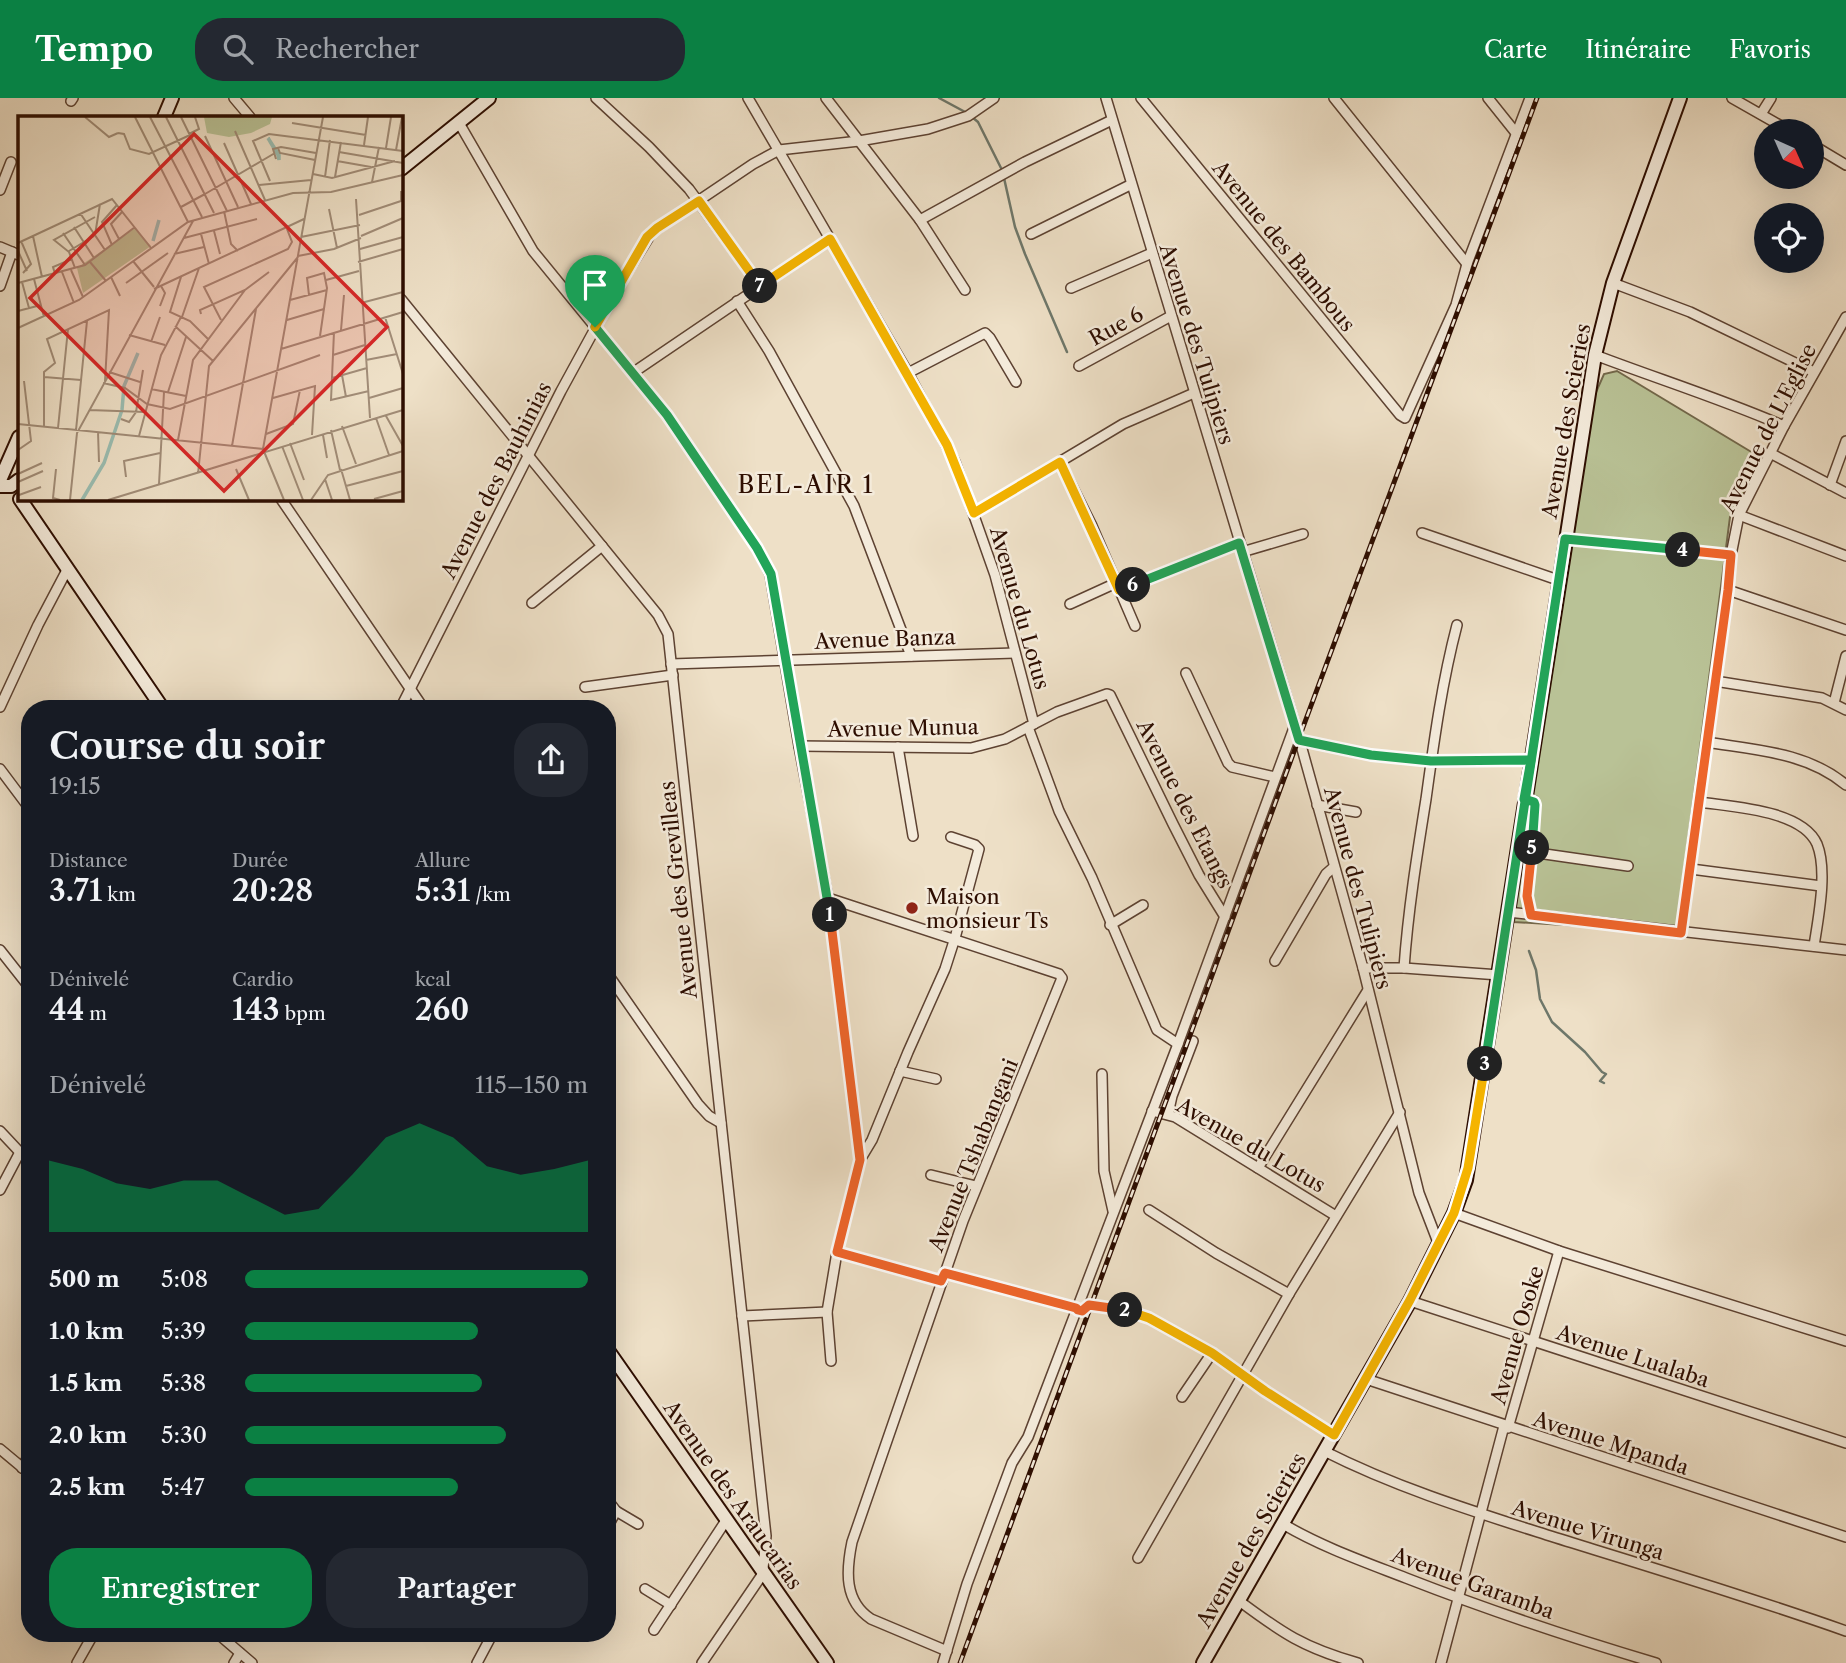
<!DOCTYPE html>
<html lang="fr">
<head>
<meta charset="utf-8">
<style>
	:root { --surface:#171b24; --page:#242831; --text:#f1f3f6; --muted:#9ea1a6; --accent:#0b8043 }
	body { margin:0; font-family:"Libre Caslon Text",serif; background:var(--page); color:var(--text); height:100vh; display:flex; flex-direction:column; font-size:26px; white-space:nowrap }
	* { box-sizing:border-box; margin:0 }
	p { font-size:23px; color:var(--muted) }
	.icon { flex:none; width:38px; height:38px; fill:none; stroke:currentColor; stroke-width:2; stroke-linecap:round; stroke-linejoin:round }
	.map { position:relative; flex:1; overflow:hidden }
	.sheet { position:absolute; left:21px; top:602px; width:595px; height:942px; display:flex; flex-direction:column; background:var(--surface); border-radius:28px; box-shadow:0 7px 28px #0002 }
	.sheet>* { flex:none }
	.needle { width:46px; rotate:135deg }
	.tools { position:absolute; left:1754px; top:21px; display:grid; gap:14px }
	.tools a { display:grid; place-items:center; width:70px; height:70px; border-radius:50%; background:var(--surface); box-shadow:0 7px 28px #0002; font-size:35px }
	.pin { position:absolute; display:grid; place-items:center; width:60px; height:60px; color:#fff; margin:-72px -30px; border-radius:50% 50% 50% 0; rotate:-45deg; box-shadow:0 0 7px #0007 }
	.pin .icon { rotate:45deg }
	.km { position:absolute; width:35px; height:35px; margin:-18px; border-radius:50%; background:#222; color:#fff; font-size:19px; line-height:35px; text-align:center }
	.round { display:grid; place-items:center; flex:none; width:74px; height:74px; border-radius:28px; background:var(--page) }
	.head { display:flex; align-items:center; justify-content:space-between; height:119px; padding:0 28px }
	h1 { font-size:38px; font-weight:600; line-height:52px }
	.metrics { display:grid; grid-template-columns:repeat(3,1fr); gap:10px; height:119px; padding:7px 28px }
	.metrics div { display:grid; align-content:center }
	.metrics b { font-size:30px; font-weight:600 }
	.metrics small { font-size:19px; font-weight:400 }
	.metrics p { font-size:19px }
	.chart { height:196px; padding:14px 28px }
	.chart p { display:flex; justify-content:space-between }
	.chart svg { width:100%; height:126px; margin-top:7px; fill:var(--accent); opacity:.7 }
	.primary-button { display:flex; gap:14px; margin-top:auto; padding:14px 28px }
	.primary-button a { flex:1; height:80px; border-radius:28px; background:var(--accent); color:#fff; font-size:28px; font-weight:600; line-height:80px; text-align:center }
	.primary-button a+a { background:var(--page); color:var(--text) }
	ul { padding:0 28px; list-style:none; font-size:23px }
	li { display:grid; grid-template-columns:112px 84px 1fr; align-items:center; height:52px }
	li i { height:18px; border-radius:9px; background:var(--accent) }
	header { display:flex; align-items:center; gap:42px; box-sizing:border-box; height:98px; padding:0 35px; background:var(--accent); color:#fff }
	header strong { font-size:33px }
	nav { display:flex; gap:38px; margin-inline-start:auto; font-size:24px }
	.search { width:490px; height:63px; background:var(--page); display:flex; align-items:center; gap:18px; box-sizing:border-box; padding:0 24px; border-radius:28px; color:var(--muted); font-size:26px }
	.map>svg:first-child { display:block }
</style>
</head>
<body>
<header>
<strong>Tempo</strong>
<div class="search"><svg class="icon" aria-label="search" viewBox="0 0 24 24"><circle cx="10" cy="10" r="6"/><path d="M15 15l6 6"/></svg>Rechercher</div>
<nav><a>Carte</a><a>Itinéraire</a><a>Favoris</a></nav>
</header>
<div class="map">
<svg width="1846" height="1565" viewBox="0 0 1846 1565">
	<rect width="100%" height="100%" fill="#eee0c7"/>
	<filter id="stains"><feTurbulence type="fractalNoise" baseFrequency=".00286" numOctaves="4"/><feColorMatrix values="0 0 0 0 .2 0 0 0 0 .09 0 0 0 0 .02 0 0 0 .5 -.17"/></filter>
	<radialGradient id="worn" r=".72"><stop offset=".6" stop-color="#630" stop-opacity="0"/><stop offset="1" stop-color="#630" stop-opacity=".3"/></radialGradient>
	<polygon fill="#b9c296" stroke="#73684b" stroke-width="2" points="1617,273 1763,361 1730,419 1676,834 1514,824 1589,310 1604,276"/>
	<g fill="none" stroke-linecap="round" stroke-linejoin="round">
		<g stroke="#6e776a" stroke-width="2.5">
			<polyline points="939,0 967,15"/>
			<polyline points="972,19 978,24 1003,74"/>
			<polyline points="1004,80 1015,129 1025,156 1067,254"/>
			<polyline points="1529,853 1536,872 1540,901 1552,924 1585,954 1602,974 1606,976 1600,983 1604,985"/>
		</g>
		<g stroke="#5d4232" stroke-width="12">
			<g id="street">
				<polyline points="234,0 250,19"/>
				<polyline points="596,0 649,49 689,91 760,188"/>
				<polyline points="748,0 908,275 955,364 995,477 1034,626"/>
				<polyline points="826,0 920,122 965,192"/>
				<polyline points="1106,0 1299,640 1363,870 1419,1095 1439,1147"/>
				<polyline points="1141,0 1400,317 1405,320 1456,207 1467,166 1530,0"/>
				<polyline points="1334,0 1467,166"/>
				<polyline points="1488,0 1516,35"/>
				<polyline points="1732,0 1790,33"/>
				<polyline points="71,3 73,0"/>
				<polyline points="1761,16 1771,0"/>
				<polyline points="459,25 533,153 667,317 757,450 770,476 799,648 828,800 860,1062"/>
				<polyline points="1811,46 1846,67"/>
				<polyline points="0,92 11,64"/>
				<polyline points="920,122 1025,64 1112,22"/>
				<polyline points="1031,136 1130,87"/>
				<polyline points="0,149 19,157"/>
				<polyline points="1613,185 1690,214 1814,274"/>
				<polyline points="0,188 12,154"/>
				<polyline points="1071,190 1152,155"/>
				<polyline points="401,201 658,517 668,536 766,1438 763,1471"/>
				<polyline points="737,203 769,253 854,408 911,558"/>
				<path d="M1595,257c63,24 127,44 189,71"/>
				<polyline points="1079,268 1171,218"/>
				<polyline points="634,274 830,141"/>
				<polyline points="908,275 985,235 990,240 1016,284"/>
				<polyline points="1770,355 1846,395"/>
				<polyline points="1060,364 1092,428 1135,528"/>
				<polyline points="1830,387 1846,343"/>
				<polyline points="281,401 424,611"/>
				<polyline points="974,415 1123,326 1194,295"/>
				<polyline points="1739,417 1846,458"/>
				<polyline points="1422,435 1558,482"/>
				<polyline points="1565,441 1731,457"/>
				<polyline points="1242,454 1303,436"/>
				<polyline points="1119,492 1239,445"/>
				<polyline points="1728,492 1846,532"/>
				<polyline points="532,505 602,448"/>
				<polyline points="1070,506 1116,485"/>
				<polyline points="671,566 1015,555"/>
				<polyline points="1186,575 1228,665 1232,669 1275,679"/>
				<polyline points="1715,583 1822,600 1846,612"/>
				<polyline points="585,589 673,577"/>
				<polyline points="1834,605 1846,558"/>
				<polyline points="0,609 38,527 67,472"/>
				<polyline points="400,611 561,293 615,194 652,134 753,66 779,52 859,43 928,31 968,18 994,0"/>
				<polyline points="1028,629 1059,713 1092,780 1157,932 1178,946"/>
				<polyline points="1299,642 1371,657 1431,663 1531,662"/>
				<path d="M1706,644c49,8 101,10 140,43"/>
				<polyline points="799,648 971,650 1005,641 1057,614 1107,596 1110,597 1173,726 1199,777 1225,819"/>
				<polyline points="898,649 913,738"/>
				<polyline points="0,671 30,711"/>
				<polyline points="1524,701 1534,703 1535,707 1527,798 1531,817"/>
				<path d="M1700,704c33,5 102,8 117,42 11,27 1,75 -3,102"/>
				<polyline points="1317,707 1356,714"/>
				<polyline points="1531,754 1628,768"/>
				<polyline points="1691,771 1821,788"/>
				<path d="M828,800l231,76 3,4 -99,243 -111,321c-6,29 -8,59 19,77l76,32"/>
				<polyline points="1508,814 1846,852"/>
				<polyline points="1110,827 1143,807"/>
				<polyline points="1681,835 1728,492 1731,457 1739,417 1784,328 1846,219"/>
				<polyline points="0,852 30,890"/>
				<polyline points="1275,863 1326,776 1334,769"/>
				<polyline points="1363,870 1404,870 1499,877"/>
				<path d="M1404,870c4,-57 13,-113 22,-169 8,-58 16,-117 31,-174"/>
				<polyline points="607,875 698,1006 709,1018 721,1025"/>
				<polyline points="900,973 936,981"/>
				<polyline points="1102,976 1104,1073 1113,1113"/>
				<polyline points="1152,1013 1175,1019 1336,1118"/>
				<polyline points="1168,1016 1172,998 1193,943"/>
				<polyline points="0,1033 30,1065"/>
				<polyline points="1258,1070 1368,892"/>
				<polyline points="931,1077 976,1088"/>
				<polyline points="0,1092 20,1054"/>
				<polyline points="1149,1112 1216,1155 1289,1196"/>
				<polyline points="1454,1115 1559,1153 1846,1243"/>
				<polyline points="837,1154 942,1183"/>
				<polyline points="945,1175 1076,1210"/>
				<polyline points="1410,1203 1846,1345"/>
				<polyline points="1076,1211 1082,1213 1090,1207 1130,1213 1149,1220 1212,1255 1265,1293 1334,1337"/>
				<polyline points="742,1218 827,1214"/>
				<polyline points="831,1263 827,1214 837,1154 860,1062 872,1042 908,954 945,871 955,840 979,751 975,747 951,739"/>
				<polyline points="1366,1281 1846,1439"/>
				<polyline points="1182,1299 1212,1255"/>
				<polyline points="1508,1330 1559,1153"/>
				<polyline points="0,1351 30,1376"/>
				<path d="M1324,1353c71,36 148,60 223,84 100,31 200,61 299,96"/>
				<polyline points="22,1370 30,1355"/>
				<polyline points="607,1401 616,1413 607,1430"/>
				<polyline points="616,1413 638,1426"/>
				<path d="M1283,1426c39,23 82,38 123,54 82,32 166,60 250,85"/>
				<polyline points="1138,1460 1289,1196 1400,1014"/>
				<polyline points="645,1491 671,1507"/>
				<path d="M1238,1502c44,33 66,48 120,63"/>
				<polyline points="654,1532 727,1421"/>
				<polyline points="217,1535 252,1565"/>
				<polyline points="77,1565 94,1535"/>
				<polyline points="234,1565 240,1555"/>
				<polyline points="477,1565 493,1535"/>
				<polyline points="702,1565 764,1474"/>
				<polyline points="943,1565 967,1486 1012,1365 1028,1339 1178,946 1295,627"/>
				<polyline points="1441,1565 1504,1328"/>
			</g>
		</g>
		<g stroke="#2d0d00" stroke-width="16">
			<g id="secondary">
				<polyline points="164,19 172,0"/>
				<polyline points="401,71 489,0"/>
				<polyline points="0,382 19,339"/>
				<polyline points="0,388 11,388 19,382"/>
				<polyline points="20,401 163,611"/>
				<polyline points="607,1251 827,1565"/>
				<polyline points="1203,1565 1410,1203 1454,1115 1466,1082 1595,257 1613,185 1680,0"/>
			</g>
		</g>
		<use href="#street" stroke="#f4ebdb" stroke-width="9"/>
		<use href="#secondary" stroke="#f4ebdb" stroke-width="12"/>
		<g stroke="#2d0d00" stroke-width="5">
			<polyline id="rail" points="960,1565 1299,640 1537,0"/>
		</g>
		<use href="#rail" stroke="#f4ebdb" stroke-width="2.5" stroke-dasharray="8" stroke-linecap="butt"/>
	</g>
	<g fill="none" stroke-linecap="round" stroke-linejoin="round">
		<g stroke="#fff" stroke-width="14">
			<polyline id="split-1" points="595,229 667,317 757,450 771,476 830,817"/>
		</g>
		<g stroke="#fff" stroke-width="14">
			<polyline id="split-2" points="830,817 860,1062 837,1154 941,1183 945,1175 1076,1210 1078,1212 1082,1213 1089,1207 1125,1212"/>
		</g>
		<g stroke="#fff" stroke-width="14">
			<polyline id="split-3" points="1125,1212 1149,1220 1212,1255 1265,1293 1334,1337 1410,1202 1454,1115 1468,1070 1485,966"/>
		</g>
		<g stroke="#fff" stroke-width="14">
			<polyline id="split-4" points="1485,966 1565,441 1683,452"/>
		</g>
		<g stroke="#fff" stroke-width="14">
			<polyline id="split-5" points="1532,750 1527,798 1531,817 1681,835 1728,492 1731,457 1683,452"/>
		</g>
		<g stroke="#fff" stroke-width="14">
			<polyline id="split-6" points="1133,487 1239,445 1299,642 1371,657 1431,663 1531,662 1524,701 1534,704 1535,707 1532,750"/>
		</g>
		<g stroke="#fff" stroke-width="14">
			<polyline id="split-7" points="760,188 830,141 947,347 974,415 1060,364 1119,492 1133,487"/>
		</g>
		<g stroke="#fff" stroke-width="14">
			<polyline id="split-8" points="595,229 647,139 657,130 699,103 760,188"/>
		</g>
		<use href="#split-1" stroke="#22a559" stroke-width="9"/>
		<use href="#split-2" stroke="#f0652b" stroke-width="9"/>
		<use href="#split-3" stroke="#f5b400" stroke-width="9"/>
		<use href="#split-4" stroke="#22a559" stroke-width="9"/>
		<use href="#split-5" stroke="#f0652b" stroke-width="9"/>
		<use href="#split-6" stroke="#22a559" stroke-width="9"/>
		<use href="#split-7" stroke="#f5b400" stroke-width="9"/>
		<use href="#split-8" stroke="#f5b400" stroke-width="9"/>
	</g>
	<circle fill="#8f2418" stroke="#f4ebdb" stroke-width="2.5" cx="912" cy="810" r="7"/>
	<g text-anchor="middle" dominant-baseline="central" stroke-width="5" stroke-linejoin="round" paint-order="stroke">
		<g font-size="21" fill="#2d0d00" stroke="#f4ebdb">
			<text transform="translate(1284 148) rotate(51)">Avenue des Bambous</text>
			<text transform="translate(1116 228) rotate(-29)">Rue 6</text>
			<text transform="translate(1197 246) rotate(73)">Avenue des Tulipiers</text>
			<text transform="translate(1566 323) rotate(-80)">Avenue des Scieries</text>
			<text transform="translate(1768 330) rotate(-63)">Avenue de L'Eglise</text>
			<text transform="translate(496 382) rotate(-63)">Avenue des Bauhinias</text>
			<text transform="translate(1020 510) rotate(74)">Avenue du Lotus</text>
			<text transform="translate(885 541) rotate(-2)">Avenue Banza</text>
			<text transform="translate(903 630) rotate(-1)">Avenue Munua</text>
			<text transform="translate(1185 706) rotate(63)">Avenue des Etangs</text>
			<text transform="translate(1358 790) rotate(75)">Avenue des Tulipiers</text>
			<text transform="translate(678 792) rotate(-96)">Avenue des Grevilleas</text>
			<text transform="translate(1251 1047) rotate(30)">Avenue du Lotus</text>
			<text transform="translate(973 1057) rotate(-68)">Avenue Tshabangani</text>
			<text transform="translate(1517 1237) rotate(-74)">Avenue Osoke</text>
			<text transform="translate(1633 1258) rotate(18)">Avenue Lualaba</text>
			<text transform="translate(1611 1345) rotate(18)">Avenue Mpanda</text>
			<text transform="translate(733 1397) rotate(55)">Avenue des Araucarias</text>
			<text transform="translate(1588 1432) rotate(17)">Avenue Virunga</text>
			<text transform="translate(1251 1442) rotate(-60)">Avenue des Scieries</text>
			<text transform="translate(1473 1485) rotate(20)">Avenue Garamba</text>
		</g>
		<g font-size="21" fill="#2d0d00" stroke="#f4ebdb" text-anchor="start">
			<text x="926" y="798">Maison<tspan x="926" dy="24">monsieur Ts</tspan></text>
		</g>
		<g font-size="24" letter-spacing="2" fill="#2d0d00" stroke="#f4ebdb">
			<text x="806" y="386">BEL-AIR 1</text>
		</g>
	</g>
	<g transform="translate(18 18)">
		<rect width="385" height="385" fill="#eee0c7"/>
		<path d="M186,1h68l-2,7 -19,9 -22,4 -22,-4zM117,112l16,18 -68,47 -6,-25z" fill="#b9c296"/>
		<path fill="none" stroke="#9abdb1" stroke-width="3.5" d="M250,22l11,17v5l-1,-5zM135,125l6,-21M64,384l22,-37 18,-53 2,-24 14,-33"/>
		<path fill="none" stroke="#a18c77" stroke-width="2" d="M67,1l24,20 9,-4M117,1l53,105M132,1l52,100M148,1l48,96M163,1l46,94M274,7l74,12M217,15l30,69M100,17l6,1 6,15 19,5 41,-19M171,18l10,-5 -4,-12M187,20l33,71M206,27l27,61M346,29l4,-28M260,32l2,5 35,7M368,32l5,-31M378,34l6,-33M321,36l64,11M258,43l-3,-10 8,-2 35,6M319,45l34,6M295,58l19,4 63,-17M307,61l5,-37M317,61l6,-35M252,65l-17,-40 16,-7 134,17M354,66l7,-35M241,69l52,-5M187,78l70,-41M338,83l14,219M163,91l24,-13M311,93l8,39M206,95l7,33 7,7M62,97l25,37M341,99l42,-14v-10M56,111l20,31M196,115l6,23M45,117l22,32M183,118l8,30M77,119l5,-31M15,120l9,41M343,120l42,-18M283,121l59,-12M166,122l73,-19M101,123l-8,-15 11,-12M3,125l10,23 -8,9M0,127l94,-44 39,49M94,129l-10,-23 15,-17M342,133l43,-12M0,135l9,20M51,135l25,-15M156,138l30,-7M280,140l36,-7 27,-11M115,145l21,26M72,146l16,19M340,146l45,-13M57,152l-6,-16 -15,-12 41,-23M53,154l12,27M44,156l12,31M37,158l-2,-7 19,-8M93,161l9,19M163,161l-11,35 20,9 18,18M16,163l10,38M308,164l33,-9M4,166l7,26M0,167l67,-18 50,-38M108,167l42,-30M136,173l150,-70M291,179l-2,-17 17,-5 3,15 -7,48M272,184l37,-10M343,187l42,-11M142,190l5,-13 -4,-7M0,195l23,-6M183,198l-1,-4 45,-20 24,-18M164,201l17,-49M367,201l18,57M203,204l-17,-33 84,-38 4,-7 -5,-13M269,204l37,-11M157,210l38,35M0,212l61,-28 109,-78 105,-29 38,-1 72,-17M323,214l3,-35M316,216l-3,68 38,-9M111,219l36,10M133,226l9,-25M263,233l122,-37M315,239l32,-10M348,244l31,-6M91,256l31,10M324,259l4,22M26,261l37,3M314,262l35,-10M85,267l22,5 22,16 23,5 150,-54M133,273l35,7M150,276l18,-55M255,282l42,-12 -3,49M351,282l34,-10M71,294l56,2M368,300l17,30M358,302l13,37M103,303l8,3 7,-10 7,-42M0,308l245,25 21,51M324,310l14,38M26,311v-55l11,-9 -8,-24 62,-29 -4,71M40,312l10,-99M58,314l11,-109M313,314l9,40M80,316l1,30M248,318l27,-10 7,-34M305,319l4,23M121,320l22,-81 20,-38M160,324l15,-80 52,-70M272,327l14,37M214,330l24,-137M264,330l21,54M245,333l60,-332M0,334l13,-9 -7,-60M38,353l-3,29 7,2M218,353l13,31M323,353l9,31M0,358l24,-11M180,358l11,-108 89,-109M108,361l-2,-16 36,-8M307,363l7,21M0,366l25,-11M141,368l5,-92M328,370l57,-15M1,379l22,-8M356,383l29,-8M52,384l7,-67 116,-212M90,384l295,-90M293,384l17,-25 75,-24"/>
		<path fill="#d62828" fill-opacity="0.15" stroke="#d62828" stroke-width="3.5" d="M176,18l193,193 -163,164 -194,-193z"/>
		<rect width="385" height="385" fill="none" stroke="#2d0d00" stroke-width="3.5"/>
	</g>
	<rect width="100%" height="100%" filter="url(#stains)"/>
	<rect width="100%" height="100%" fill="url(#worn)"/>
</svg>
<div class="tools">
<a><svg class="needle" viewBox="-14 -14 28 28"><path d="M0-13l5 13h-10z" fill="#e53935"/><path d="M0 13l5-13h-10z" fill="#9ea1a6"/></svg></a>
<a><svg class="icon" aria-label="locate" viewBox="0 0 24 24"><circle cx="12" cy="12" r="6"/><path d="M12 2v4M12 18v4M2 12h4M18 12h4"/></svg></a>
</div>
<div class="pin" style="left:595px;top:229px;background:#1e9e55"><svg class="icon" aria-label="arrive" viewBox="0 0 24 24"><path d="M6 21V4h12l-3 4 3 4H6"/></svg></div>
<b class="km" style="left:830px;top:817px">1</b>
<b class="km" style="left:1125px;top:1212px">2</b>
<b class="km" style="left:1485px;top:966px">3</b>
<b class="km" style="left:1683px;top:452px">4</b>
<b class="km" style="left:1532px;top:750px">5</b>
<b class="km" style="left:1133px;top:487px">6</b>
<b class="km" style="left:760px;top:188px">7</b>
<section class="sheet">
<div class="head"><div><h1>Course du soir</h1><p>19:15</p></div><a class="round"><svg class="icon" aria-label="share" viewBox="0 0 24 24"><path d="M12 15V3M7 8l5-5 5 5M5 13v7h14v-7"/></svg></a></div>
<div class="metrics">
<div><p>Distance</p><b>3.71<small> km</small></b></div>
<div><p>Durée</p><b>20:28</b></div>
<div><p>Allure</p><b>5:31<small> /km</small></b></div>
</div>
<div class="metrics">
<div><p>Dénivelé</p><b>44<small> m</small></b></div>
<div><p>Cardio</p><b>143<small> bpm</small></b></div>
<div><p>kcal</p><b>260</b></div>
</div>
<div class="chart"><p><span>Dénivelé</span>115–150 m</p>
<svg viewBox="0 0 160 44" preserveAspectRatio="none"><path d="M0 44V19L10 22L20 27L30 29L40 26L50 26L60 32L70 38L80 36L90 24L100 11L110 6L120 11L130 21L140 24L150 22L160 19V44z"/></svg>
</div>
<ul>
<li><b>500 m</b>5:08<i style="width:100%"></i></li>
<li><b>1.0 km</b>5:39<i style="width:68%"></i></li>
<li><b>1.5 km</b>5:38<i style="width:69%"></i></li>
<li><b>2.0 km</b>5:30<i style="width:76%"></i></li>
<li><b>2.5 km</b>5:47<i style="width:62%"></i></li>
</ul>
<div class="primary-button"><a>Enregistrer</a><a>Partager</a></div>
</section>
</div>
</body>
</html>
